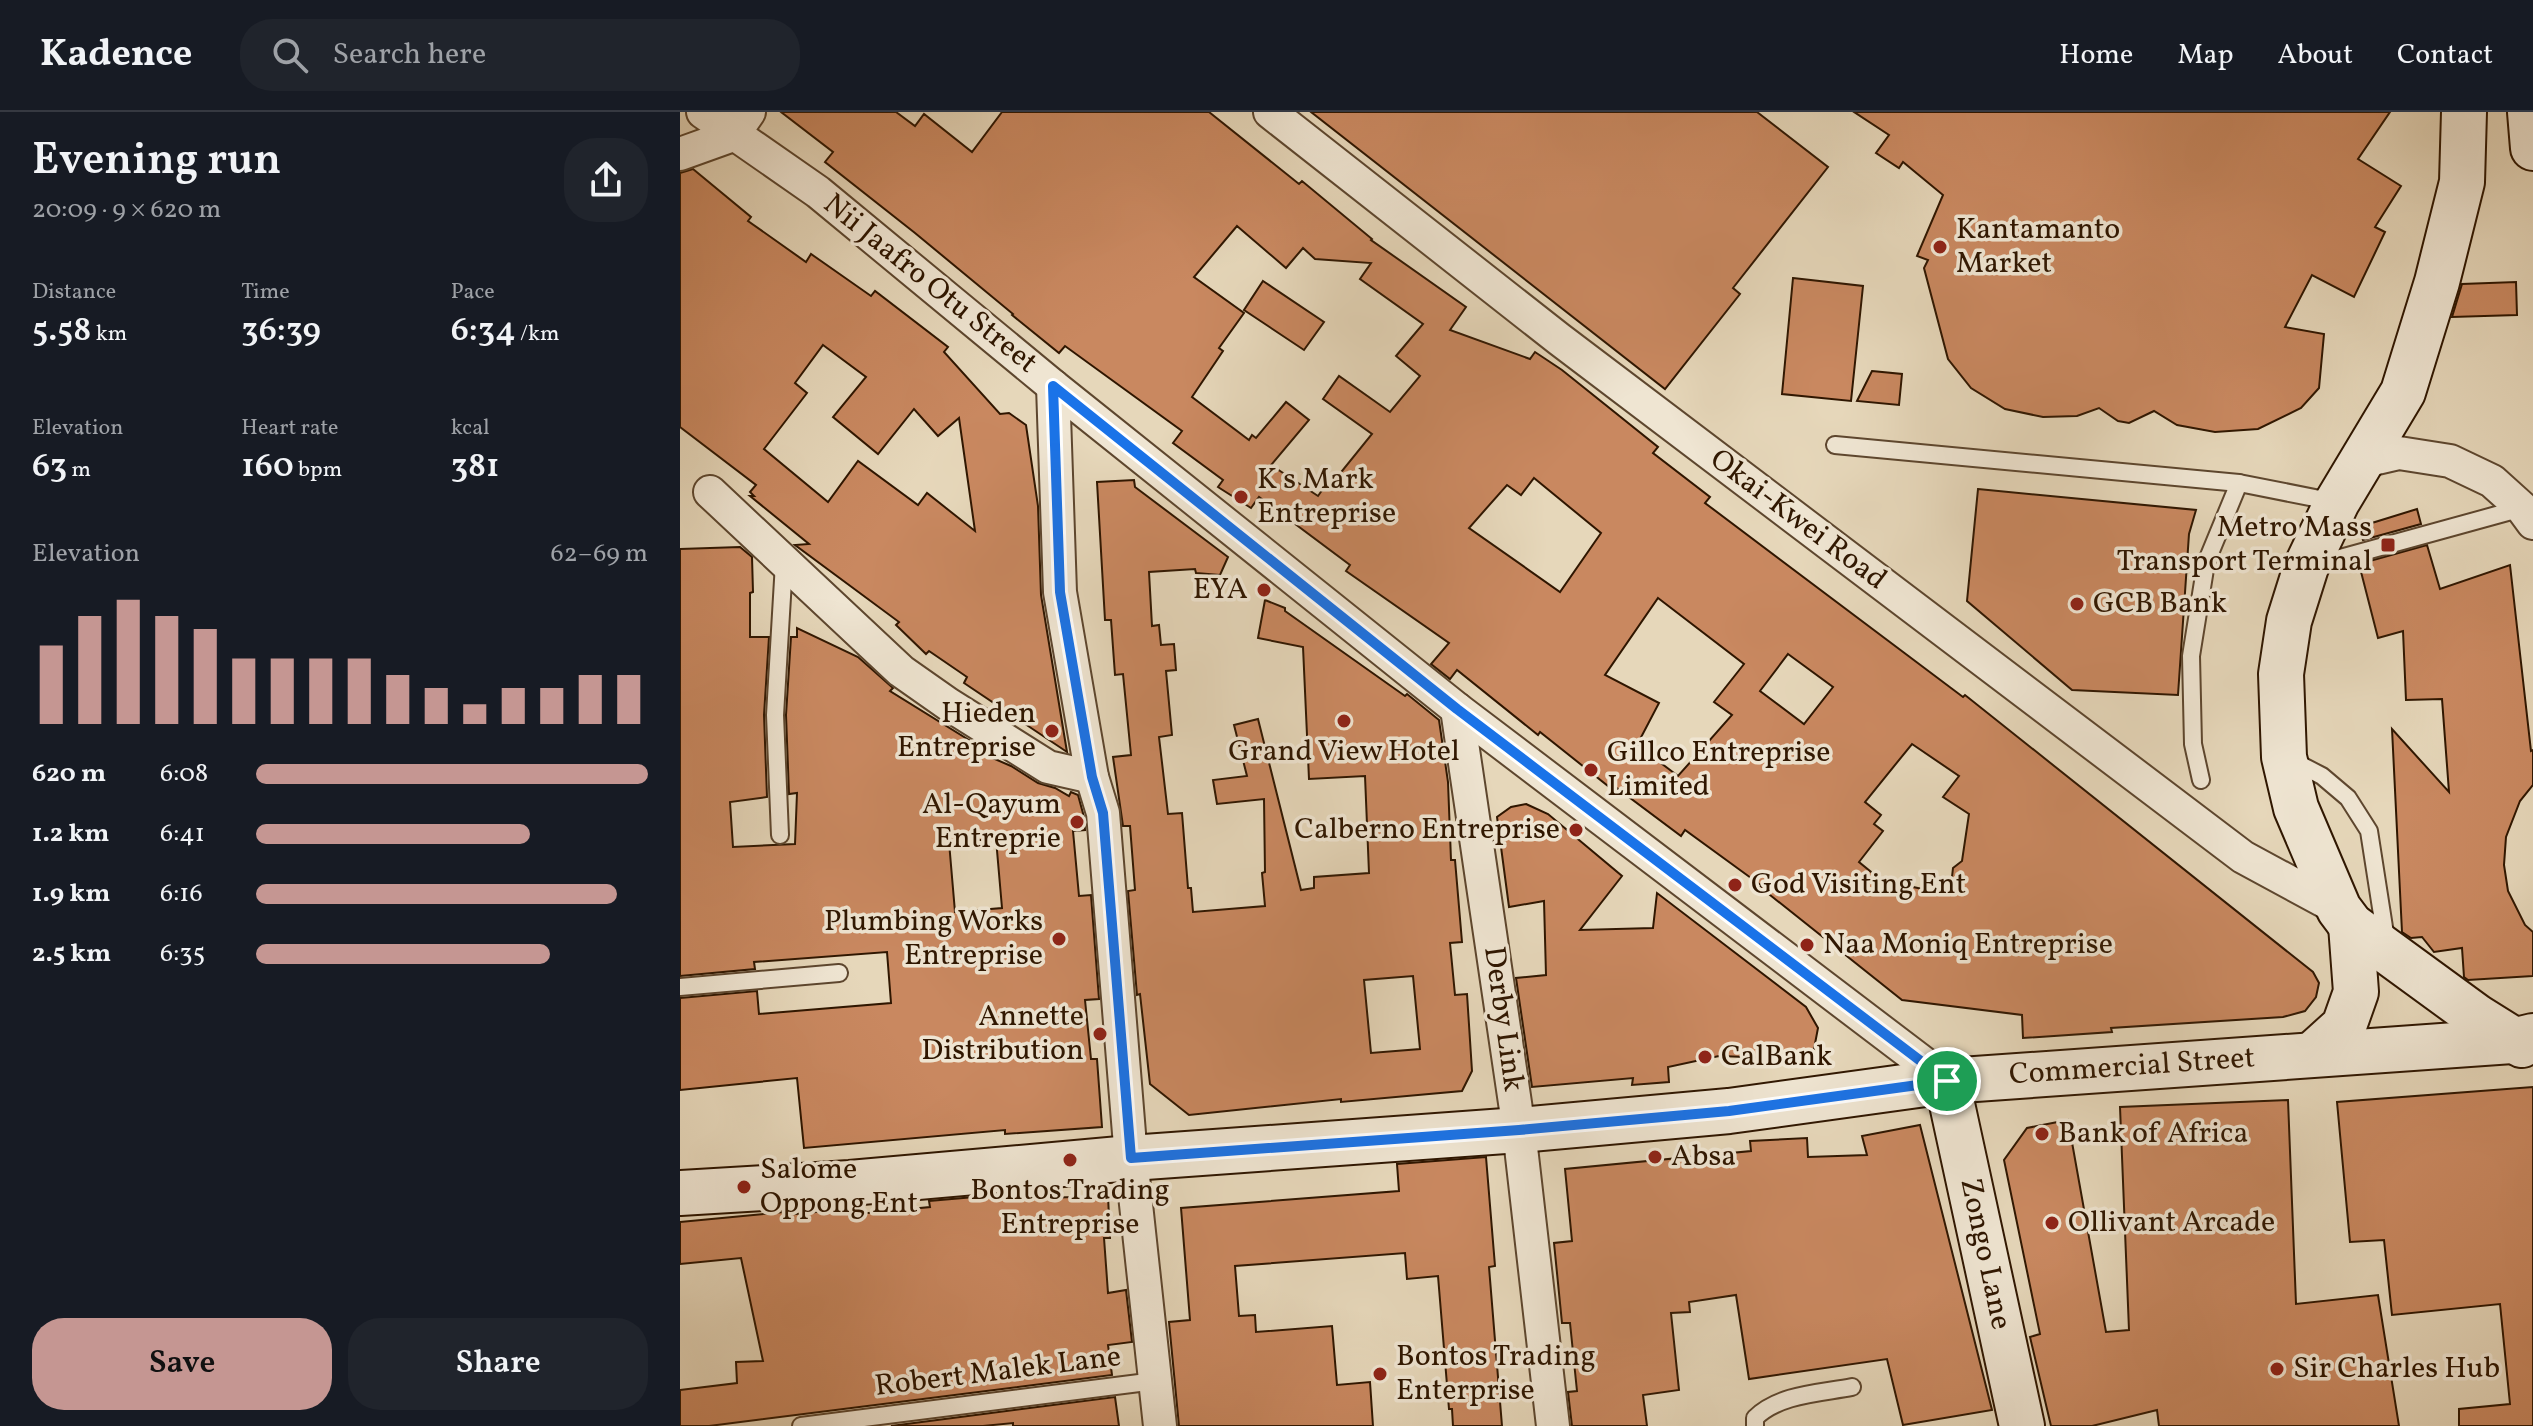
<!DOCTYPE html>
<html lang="en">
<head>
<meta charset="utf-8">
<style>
	:root { --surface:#171b24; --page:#20242c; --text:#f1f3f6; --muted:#9ea1a6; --line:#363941; --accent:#c59692 }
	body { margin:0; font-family:Vollkorn,serif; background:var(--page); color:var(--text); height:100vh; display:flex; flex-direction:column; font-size:30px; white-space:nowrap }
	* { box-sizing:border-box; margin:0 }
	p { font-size:26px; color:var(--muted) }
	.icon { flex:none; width:44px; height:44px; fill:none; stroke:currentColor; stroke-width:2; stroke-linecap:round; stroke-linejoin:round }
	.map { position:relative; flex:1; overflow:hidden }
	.drawer { display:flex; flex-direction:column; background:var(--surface); width:680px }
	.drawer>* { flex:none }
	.pin { position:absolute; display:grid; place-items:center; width:68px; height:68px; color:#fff; margin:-34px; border:4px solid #fff; border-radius:50%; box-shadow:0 2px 8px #0007 }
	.round { display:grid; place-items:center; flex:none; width:84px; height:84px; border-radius:32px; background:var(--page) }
	.overview { display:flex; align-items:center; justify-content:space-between; height:136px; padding:0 32px }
	h1 { font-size:44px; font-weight:600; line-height:60px }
	.figures { display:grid; grid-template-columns:repeat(3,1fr); gap:12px; height:136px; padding:8px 32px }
	.figures div { display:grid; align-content:center }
	.figures b { font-size:34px; font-weight:600 }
	.figures small { font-size:22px; font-weight:400 }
	.figures p { font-size:22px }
	.chart { height:224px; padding:16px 32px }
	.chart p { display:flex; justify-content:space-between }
	.chart svg { width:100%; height:144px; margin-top:8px; stroke:var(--accent); stroke-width:6 }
	.action { display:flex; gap:16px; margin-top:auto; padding:16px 32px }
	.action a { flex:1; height:92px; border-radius:32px; background:var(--accent); color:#111; font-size:32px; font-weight:600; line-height:92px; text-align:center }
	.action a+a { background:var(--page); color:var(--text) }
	ul { padding:0 32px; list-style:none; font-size:26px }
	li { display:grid; grid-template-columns:128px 96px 1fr; align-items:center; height:60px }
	li i { height:20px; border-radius:10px; background:var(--accent) }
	header { display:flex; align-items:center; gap:48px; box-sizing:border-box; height:112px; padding:0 40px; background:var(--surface); border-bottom:2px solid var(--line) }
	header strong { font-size:38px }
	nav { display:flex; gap:44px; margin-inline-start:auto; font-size:28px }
	.search { width:560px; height:72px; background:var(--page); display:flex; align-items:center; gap:20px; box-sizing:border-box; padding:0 28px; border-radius:32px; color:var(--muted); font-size:30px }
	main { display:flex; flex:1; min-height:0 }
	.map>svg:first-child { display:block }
</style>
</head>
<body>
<header>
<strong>Kadence</strong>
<div class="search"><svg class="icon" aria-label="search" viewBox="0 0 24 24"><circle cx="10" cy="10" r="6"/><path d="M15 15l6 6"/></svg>Search here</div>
<nav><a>Home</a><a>Map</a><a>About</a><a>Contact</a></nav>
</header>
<main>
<section class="drawer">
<div class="overview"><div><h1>Evening run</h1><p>20:09 · 9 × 620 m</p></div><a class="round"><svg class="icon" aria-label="share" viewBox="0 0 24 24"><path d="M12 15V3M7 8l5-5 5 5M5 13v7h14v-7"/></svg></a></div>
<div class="figures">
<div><p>Distance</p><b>5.58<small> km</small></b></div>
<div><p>Time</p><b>36:39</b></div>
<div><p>Pace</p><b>6:34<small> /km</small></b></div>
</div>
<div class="figures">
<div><p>Elevation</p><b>63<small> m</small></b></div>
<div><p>Heart rate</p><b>160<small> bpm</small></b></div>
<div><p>kcal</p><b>381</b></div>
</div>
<div class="chart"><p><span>Elevation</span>62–69 m</p>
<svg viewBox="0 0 160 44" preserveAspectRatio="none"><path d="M5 44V20M15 44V11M25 44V6M35 44V11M45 44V15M55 44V24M65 44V24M75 44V24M85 44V24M95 44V29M105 44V33M115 44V38M125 44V33M135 44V33M145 44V29M155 44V29"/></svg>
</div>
<ul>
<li><b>620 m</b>6:08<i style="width:100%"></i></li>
<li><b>1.2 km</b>6:41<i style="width:70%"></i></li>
<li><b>1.9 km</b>6:16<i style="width:92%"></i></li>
<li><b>2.5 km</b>6:35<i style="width:75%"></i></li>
</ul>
<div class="action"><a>Save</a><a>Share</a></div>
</section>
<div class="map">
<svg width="1853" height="1314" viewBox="0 0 1853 1314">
	<rect width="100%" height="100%" fill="#e6d7ba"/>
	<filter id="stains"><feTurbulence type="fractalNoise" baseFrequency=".0025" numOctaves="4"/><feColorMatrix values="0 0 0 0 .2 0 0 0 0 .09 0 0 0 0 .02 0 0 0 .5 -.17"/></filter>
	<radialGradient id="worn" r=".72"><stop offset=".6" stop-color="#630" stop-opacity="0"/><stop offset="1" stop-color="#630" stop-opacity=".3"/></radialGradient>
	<g fill="#c98860" stroke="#2f1600" stroke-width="2" fill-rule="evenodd">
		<path d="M101,0h115l19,14 9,-12 48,38 30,-40h207l90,72 3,-3 70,58 -1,1 95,67 -16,23 80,29 5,-7 27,18 96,77 -5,6 57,44 -5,6 258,194 2,-2 348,277 6,11 -3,14 -11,14 -22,6 -172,11 1,4 -89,6 -1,-23 -120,-15 -142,-113 2,-1 -77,-56 -4,6 -71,-53 -2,3 -68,-54 -2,3 -81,-65 -7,9 -19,-15 18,-21 -103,-72 4,-6 -91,-68 -8,11 -33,-21 5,-7 -50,-37 9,-12 -117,-85 -6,7 -47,-38 1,-1 -98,-81 -90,-71 8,-10zM557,114l49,42 17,-20 12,11 56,4 -11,16 63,45 -27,32 24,20 -30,36 -51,-36 -16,23 49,35 -38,47 -4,-2 -12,17 -47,-31 38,-45 -23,-18 -30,36 -4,-3 -3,5 -57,-43 31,-46 -4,-3 25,-35 -50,-36zM854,366l67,55 -41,59 -91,-64 38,-43 14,10zM978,486l86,66 -30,38 18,13 -54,61 -41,-31 22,-42 -54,-28zM1108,542l45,33 -29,37 -44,-33zM1232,632l47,32 -16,21 26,17 -7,47 -9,7 -3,27 -69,-15 -22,-18 24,-31 -9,-7 7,-9 -16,-13z"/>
		<polygon points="631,0 1077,0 1148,55 1053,176 1060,182 985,277"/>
		<polygon points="1174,0 1710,0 1678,47 1721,74 1695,115 1705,120 1674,185 1632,163 1605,215 1644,222 1639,276 1621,296 1578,317 1535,320 1497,313 1474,299 1449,311 1438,309 1419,296 1397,304 1363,305 1325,297 1291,276 1268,247 1244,156 1248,148 1237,144 1263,83 1223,50 1219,56 1196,41 1209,23"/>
		<path d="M13,57l58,48 -3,4 58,41 5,-8 60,42 4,-5 73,56 -4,5 56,62 9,-1 17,12 12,81 3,89 26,157 -103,-69 3,-6 -38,-26 -3,3 -30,-29 3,-3 -104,-77 14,-1 -59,-48h4l-4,-4 6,-7 -76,-58v-254zM143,233l43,32 -33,40 45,37 36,-45 24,27 21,-18 16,113 -48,-38 -9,12 -60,-44 -30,41 -64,-53 43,-56 -12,-10z"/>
		<polygon points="1113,166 1183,174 1171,289 1102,282"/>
		<polygon points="583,169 644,210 624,238 564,198"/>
		<polygon points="1836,170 1837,203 1772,205 1782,172"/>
		<polygon points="1192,259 1222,262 1219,293 1177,289"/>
		<path d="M454,368l1,7 93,70 -8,18 -24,-2 -1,-4 -46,3 3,54 7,-1 2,20 13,-1 2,26 -10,1 6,64 -13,2 9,77 14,-1 6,75h3l2,24 72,-6 -3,-33 3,-1 -1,-73 -47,5 -4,-24 34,-4 -13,-51 24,-6 43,171 13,-2v-11l55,-4 -4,-97 -56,3 -6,-132 -45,-9 7,-38 20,8v3l120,85 2,-2 32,26 9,62 3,78h4l7,82 -12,1 5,52 12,-1 5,77 -10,20 -121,11v-3l-152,16 -39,-31 -10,-90 -3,1 -9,-104 7,-1 -5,-64h-7l-10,-69 18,-2 -8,-81 -8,1 -4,-55h-6l-8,-138zM733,864l7,73 -49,4 -7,-73z"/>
		<polygon points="1298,377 1516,398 1509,422 1498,583 1392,578 1287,489"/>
		<polygon points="1737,397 1741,412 1683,428 1679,415"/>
		<polygon points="1747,433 1760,477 1830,453 1851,639 1853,638 1853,673 1840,689 1826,725 1824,753 1828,779 1845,813 1853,820 1853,864 1788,868 1784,865 1782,836 1754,840 1742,825 1731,826 1722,820 1712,617 1769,680 1762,587 1726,588 1723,519 1698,526 1679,452"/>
		<path d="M60,435l12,10 1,35 -3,1v44h19l-5,78 3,82 -37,5 3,45 62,-3 2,-51 -8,1 -3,-79 5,-78h6v-9l61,29 35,31 -3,3 95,59h-11l37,16 27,17 17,5 14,8 2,-4 7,3 6,22 1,13 -12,1 6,65 12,-1 8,104 -14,1 6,59h6l5,68 -97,7v-4l-201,18 -7,-70 -117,12v-92l77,-7 2,23 132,-11 -4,-51 -133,10 1,7 -75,7v-427zM316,727l6,69 -47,4 -6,-70z"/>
		<polygon points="846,692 868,702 942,764 900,818 973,816 977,781 1126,895 1138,916 1134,937 1121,947 1039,944 988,955 989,970 952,973 953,966 852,975 836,866 866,863 864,789 829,795 817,705 831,695"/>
		<polygon points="1853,975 1853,1314 1779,1314 1779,1297 1830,1292 1820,1192 1712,1203 1704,1128 1670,1130 1657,990"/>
		<polygon points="1608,988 1616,1192 1698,1183 1719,1314 1479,1314 1477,1298 1412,1314 1371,1314 1350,1225 1360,1222 1324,1048 1347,1016 1388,1008 1426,1220 1449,1218 1440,995"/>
		<polygon points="1240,1013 1312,1298 1223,1313 1207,1247 1069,1267 1056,1183 1009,1190 1010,1200 991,1201 999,1278 963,1283 967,1314 892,1314 888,1280 897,1279 890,1211 882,1211 874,1131 892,1129 885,1057 1071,1039 1070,1029 1127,1026 1128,1045 1187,1043 1182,1024"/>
		<polygon points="806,1045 815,1154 809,1155 822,1314 773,1314 772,1297 769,1297 758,1164 727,1167 725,1141 555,1154 559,1204 575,1203 576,1220 652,1214 657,1273 690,1270 693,1314 499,1314 489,1210 510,1208 501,1096 719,1079 717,1052"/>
		<polygon points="329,1082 330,1087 428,1084 430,1126 424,1126 428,1181 446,1178 452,1230 428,1233 432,1263 29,1314 0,1314 0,1278 57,1271 56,1250 83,1249 61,1146 0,1152 0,1110 104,1100 106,1103 177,1096 178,1102 250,1095 249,1089"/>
		<polygon points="435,1285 439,1314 333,1314 333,1311 303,1314 211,1314"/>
	</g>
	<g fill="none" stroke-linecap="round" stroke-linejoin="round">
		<g stroke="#5d462e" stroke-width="20">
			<g id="lane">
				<polyline points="1155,333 1559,371 1655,390"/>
				<polyline points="1635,453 1842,396"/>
				<polyline points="1613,649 1642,664 1668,686 1689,719 1706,828"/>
				<polyline points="1521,668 1513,632 1511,544 1526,451 1559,371"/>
				<polyline points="100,723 95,603 104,451"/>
				<polyline points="0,875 159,861"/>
				<polyline points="121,1314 475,1269"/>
				<path d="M1075,1314v-8c24,-24 66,-25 97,-31"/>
			</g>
		</g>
		<g stroke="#5d462e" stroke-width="36">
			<g id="street">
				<polyline points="23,0 138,80 373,274 777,597 1267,969"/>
				<polyline points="590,0 879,227 1563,745 1659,797"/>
				<polyline points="0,42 53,23 69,0"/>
				<polyline points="373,274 380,480 412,665 423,701 451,1046 480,1314"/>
				<polyline points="1680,350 1719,341 1770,349 1812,369 1842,396 1853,411"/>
				<polyline points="30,380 221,559 268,592 368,655 412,665"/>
				<polyline points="777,597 839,1018 873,1314"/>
			</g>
		</g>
		<g stroke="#2f1600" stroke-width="48">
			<g id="secondary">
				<polyline points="1784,0 1782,70 1757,170 1723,280 1657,390 1626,455 1609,509 1601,562 1604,645 1616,696 1659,797 1671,813 1797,905 1842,933"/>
				<polyline points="1850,0 1853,36"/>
				<polyline points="1633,942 1664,914 1676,880 1671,813"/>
				<polyline points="1267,969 1342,1314"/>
				<polyline points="0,1081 170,1071 451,1046 839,1018 1049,999 1267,969 1832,929 1853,924"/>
			</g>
		</g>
		<use href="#lane" stroke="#efe5d2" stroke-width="16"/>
		<use href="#street" stroke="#efe5d2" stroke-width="32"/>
		<use href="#secondary" stroke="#efe5d2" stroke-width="44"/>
	</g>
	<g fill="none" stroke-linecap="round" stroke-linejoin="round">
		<g stroke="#fff" stroke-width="16">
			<polygon id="route" points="373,274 777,597 1267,969 1049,999 839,1018 451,1046 423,701 412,665 380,480"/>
		</g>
		<use href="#route" stroke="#1a73e8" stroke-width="10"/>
	</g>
	<g fill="#8f2418" stroke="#efe5d2" stroke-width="3">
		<circle cx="1260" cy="135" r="8"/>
		<circle cx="561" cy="385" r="8"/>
		<rect x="1700" y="425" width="16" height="16" rx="4"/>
		<circle cx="584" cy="478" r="8"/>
		<circle cx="1397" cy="492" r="8"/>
		<circle cx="664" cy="609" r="8"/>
		<circle cx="372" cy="619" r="8"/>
		<circle cx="911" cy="658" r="8"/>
		<circle cx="397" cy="710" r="8"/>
		<circle cx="896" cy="718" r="8"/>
		<circle cx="1055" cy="773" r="8"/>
		<circle cx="379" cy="827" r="8"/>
		<circle cx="1127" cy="833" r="8"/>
		<circle cx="420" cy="922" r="8"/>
		<circle cx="1025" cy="945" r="8"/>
		<circle cx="1362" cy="1022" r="8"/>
		<circle cx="975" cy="1045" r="8"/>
		<circle cx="390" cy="1048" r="8"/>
		<circle cx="64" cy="1075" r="8"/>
		<circle cx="1372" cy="1111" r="8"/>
		<circle cx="1597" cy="1257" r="8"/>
		<circle cx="700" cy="1262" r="8"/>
	</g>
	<g text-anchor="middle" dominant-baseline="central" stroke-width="7" stroke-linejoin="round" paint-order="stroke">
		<g font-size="30" fill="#2f1600" stroke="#efe5d2" text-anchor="start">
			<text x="1276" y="118">Kantamanto<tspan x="1276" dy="34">Market</tspan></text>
			<text x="577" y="368">K s Mark<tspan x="577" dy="34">Entreprise</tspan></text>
			<text x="1692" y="416" text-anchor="end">Metro Mass<tspan x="1692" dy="34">Transport Terminal</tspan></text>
			<text x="568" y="478" text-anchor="end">EYA</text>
			<text x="1413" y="492">GCB Bank</text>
			<text x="356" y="602" text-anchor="end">Hieden<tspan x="356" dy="34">Entreprise</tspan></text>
			<text x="664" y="640" text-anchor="middle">Grand View Hotel</text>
			<text x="927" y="641">Gillco Entreprise<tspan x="927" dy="34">Limited</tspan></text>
			<text x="381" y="693" text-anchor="end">Al-Qayum<tspan x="381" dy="34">Entreprie</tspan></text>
			<text x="880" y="718" text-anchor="end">Calberno Entreprise</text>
			<text x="1071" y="773">God Visiting Ent</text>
			<text x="363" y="810" text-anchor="end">Plumbing Works<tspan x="363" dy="34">Entreprise</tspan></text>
			<text x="1143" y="833">Naa Moniq Entreprise</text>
			<text x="404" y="905" text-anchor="end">Annette<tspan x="404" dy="34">Distribution</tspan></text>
			<text x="1041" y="945">CalBank</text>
			<text x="1378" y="1022">Bank of Africa</text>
			<text x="991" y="1045">Absa</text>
			<text x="80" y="1058">Salome<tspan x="80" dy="34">Oppong Ent</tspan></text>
			<text x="390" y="1079" text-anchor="middle">Bontos Trading<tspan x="390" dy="34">Entreprise</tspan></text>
			<text x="1388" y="1111">Ollivant Arcade</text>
			<text x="716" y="1245">Bontos Trading<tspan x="716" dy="34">Enterprise</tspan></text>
			<text x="1613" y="1257">Sir Charles Hub</text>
		</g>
		<g font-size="30" fill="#2f1600" stroke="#efe5d2">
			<text transform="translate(250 172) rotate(39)">Nii Jaafro Otu Street</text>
			<text transform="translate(1118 408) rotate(37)">Okai-Kwei Road</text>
			<text transform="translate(823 907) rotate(82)">Derby Link</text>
			<text transform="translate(1452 955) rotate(-4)">Commercial Street</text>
			<text transform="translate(1305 1142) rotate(78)">Zongo Lane</text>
			<text transform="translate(318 1260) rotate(-7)">Robert Malek Lane</text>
		</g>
	</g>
	<rect width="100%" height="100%" filter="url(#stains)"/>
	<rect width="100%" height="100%" fill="url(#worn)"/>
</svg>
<div class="pin" style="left:1267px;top:969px;background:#1e9e55"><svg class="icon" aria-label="arrive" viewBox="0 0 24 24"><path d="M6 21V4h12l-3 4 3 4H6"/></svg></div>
</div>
</main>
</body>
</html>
